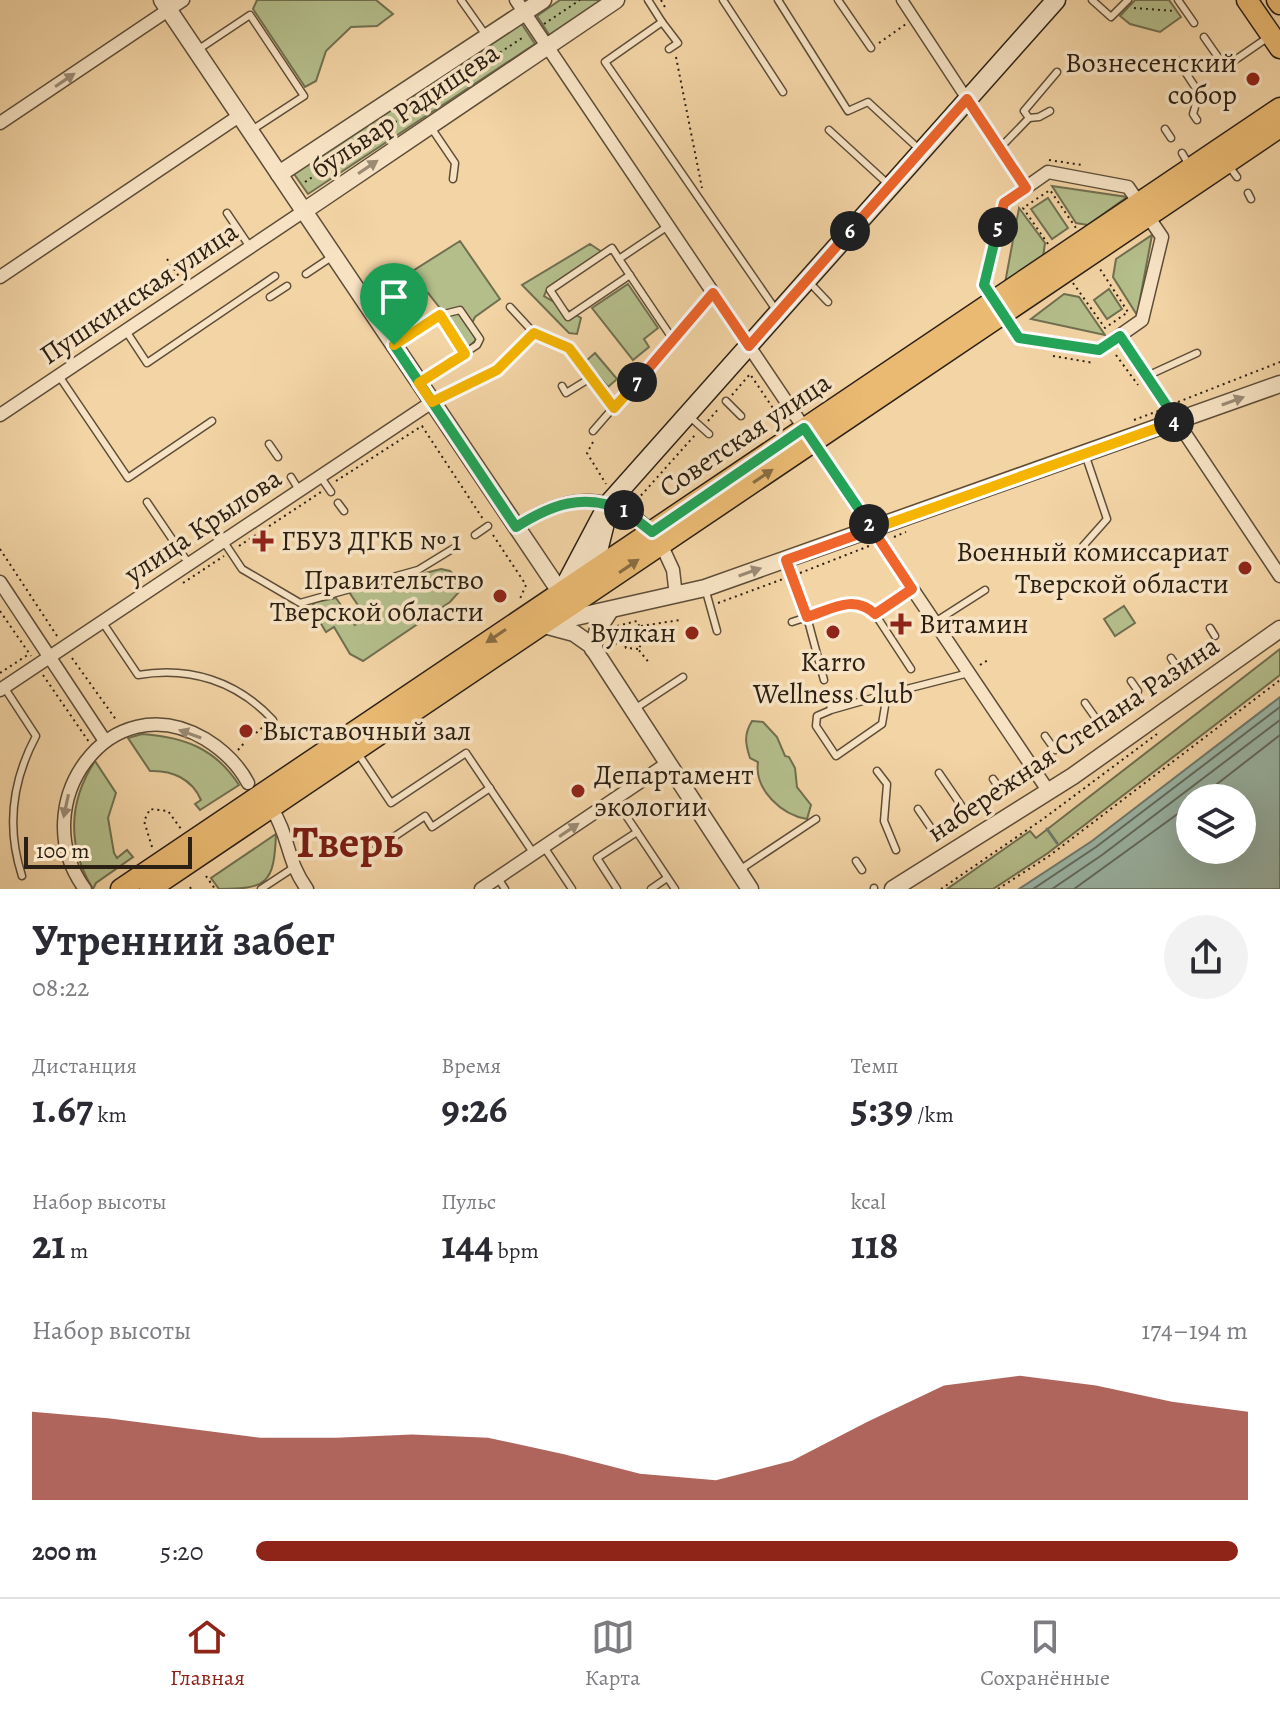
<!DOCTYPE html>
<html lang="ru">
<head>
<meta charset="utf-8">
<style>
	:root { --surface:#fff; --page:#f2f2f3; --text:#2b2b33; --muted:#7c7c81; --line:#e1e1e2; --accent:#8f2418 }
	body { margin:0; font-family:Alegreya,serif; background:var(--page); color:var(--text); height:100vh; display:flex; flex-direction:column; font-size:30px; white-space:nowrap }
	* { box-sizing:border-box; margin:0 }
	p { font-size:26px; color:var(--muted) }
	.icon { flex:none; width:44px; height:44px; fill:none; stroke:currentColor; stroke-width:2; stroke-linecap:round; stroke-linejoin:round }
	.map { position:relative; height:889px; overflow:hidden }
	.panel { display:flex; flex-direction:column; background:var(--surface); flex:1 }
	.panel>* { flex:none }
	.fabs { position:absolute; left:1176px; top:784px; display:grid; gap:16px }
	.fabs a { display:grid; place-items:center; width:80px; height:80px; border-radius:50%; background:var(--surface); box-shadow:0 8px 32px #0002; font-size:40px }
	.scale { position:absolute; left:24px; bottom:20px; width:168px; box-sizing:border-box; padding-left:8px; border:4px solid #2b2014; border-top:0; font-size:22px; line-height:28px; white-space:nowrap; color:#2b2014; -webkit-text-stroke:6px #f7e3c4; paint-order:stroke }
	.pin { position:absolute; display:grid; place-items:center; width:68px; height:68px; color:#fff; margin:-82px -34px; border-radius:50% 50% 50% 0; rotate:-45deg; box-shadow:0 0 8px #0007 }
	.pin .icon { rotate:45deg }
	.km { position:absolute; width:40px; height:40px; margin:-20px; border-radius:50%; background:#222; color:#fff; font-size:22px; line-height:40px; text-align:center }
	.round { display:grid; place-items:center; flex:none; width:84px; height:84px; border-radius:42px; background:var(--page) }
	.summary { display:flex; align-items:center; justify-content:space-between; height:136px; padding:0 32px }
	h1 { font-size:44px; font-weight:700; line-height:60px }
	.figures { display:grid; grid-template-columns:repeat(3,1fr); gap:12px; height:136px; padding:8px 32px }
	.figures div { display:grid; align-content:center }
	.figures b { font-size:40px; font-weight:700 }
	.figures small { font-size:22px; font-weight:400 }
	.figures p { font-size:22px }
	.chart { height:224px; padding:16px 32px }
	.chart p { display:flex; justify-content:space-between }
	.chart svg { width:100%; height:144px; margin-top:8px; fill:var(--accent); opacity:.7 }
	ul { padding:0 32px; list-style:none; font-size:26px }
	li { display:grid; grid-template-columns:128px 96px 1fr; align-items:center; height:60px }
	li i { height:20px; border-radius:10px; background:var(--accent) }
	.dock { display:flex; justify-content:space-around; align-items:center; height:112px; border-top:2px solid var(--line); background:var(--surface); font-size:22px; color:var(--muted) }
	.dock a { display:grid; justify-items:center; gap:4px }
	.dock .current { color:var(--accent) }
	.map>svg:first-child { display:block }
</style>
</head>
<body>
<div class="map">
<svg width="1280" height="889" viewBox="0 0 1280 889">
	<rect width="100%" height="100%" fill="#f3d4a5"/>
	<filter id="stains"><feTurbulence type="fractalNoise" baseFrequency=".0025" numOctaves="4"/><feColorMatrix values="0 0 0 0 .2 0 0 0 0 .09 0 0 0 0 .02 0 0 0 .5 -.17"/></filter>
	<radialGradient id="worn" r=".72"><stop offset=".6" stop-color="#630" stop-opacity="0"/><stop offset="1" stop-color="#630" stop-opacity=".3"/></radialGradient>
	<g fill="#b4be8b" stroke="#706f50" stroke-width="2">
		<polygon points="257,0 376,0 393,14 377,26 351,27 326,51 316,81 305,87 253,9"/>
		<polygon points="560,0 604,0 550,36 537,16"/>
		<polygon points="1135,0 1169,0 1181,17 1160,32 1130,24 1120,16"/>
		<polygon points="521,23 535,44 308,194 292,171"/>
		<polygon points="1052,186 1127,197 1088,225 1076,223"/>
		<polygon points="1048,198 1068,228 1052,239 1031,209"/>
		<polygon points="1019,208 1045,243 1043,257 1005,283"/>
		<polygon points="1152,235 1137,315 1113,277 1116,259"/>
		<polygon points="460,241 500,299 475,317 470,327 476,340 466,349 445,319 450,315 440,308 428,293 415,298 400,279"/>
		<polygon points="590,244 602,252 547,289 544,296 581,318 577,334 569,333 522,285"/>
		<polygon points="628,284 658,328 644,339 649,347 633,360 592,308"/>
		<polygon points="1109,289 1122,309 1107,319 1094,300"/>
		<polygon points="1064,294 1079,297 1105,335 1031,319"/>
		<polygon points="595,353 617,379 608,387 586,361"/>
		<polygon points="441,569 450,571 458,579 459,592 450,602 363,661 350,654 334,627 326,632 311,607 316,602 336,598 355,625 366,617 349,592"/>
		<polygon points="1124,606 1135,623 1115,636 1104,619"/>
		<polygon points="1280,649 1280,675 1048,853 993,889 947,889 1030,831 1036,838"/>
		<path d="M752,721l11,1 14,15 8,19 4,1 6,11 2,19 14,18 -4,14c-25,-4 -53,-29 -49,-57l-8,-4c-5,-15 -6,-24 2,-37z"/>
		<path d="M142,734c42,3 73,14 97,51l-39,25 -5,-6 6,-4c-9,-21 -29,-30 -51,-29l-22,-33z"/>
		<path d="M95,761l21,32 -8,25 6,35 3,5 10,-8 6,7 -37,26 -3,6c-26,-42 -25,-87 2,-128z"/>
		<path d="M276,834c-2,49 -8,55 -57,55l-8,-11z"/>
	</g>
	<path fill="#9bb8aa" stroke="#6e7b6e" stroke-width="2" fill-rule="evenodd" d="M1280,697v192h-261l73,-48zM1190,798h52v52h-52z"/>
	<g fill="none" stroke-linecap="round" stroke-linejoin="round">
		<g stroke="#636c5f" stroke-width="2">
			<polyline points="1199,798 1280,735"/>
			<polyline points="1033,889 1096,847 1280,707"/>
			<polyline points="1052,889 1102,855 1280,720"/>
			<polyline points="1074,889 1190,805"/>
		</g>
		<polyline stroke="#6e7b6e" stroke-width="3" points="1047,829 1057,843"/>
		<g stroke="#5d4d38" stroke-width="9">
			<g id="service">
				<polyline points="461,0 485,34"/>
				<polyline points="648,0 662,22 605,62 776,310"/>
				<polyline points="723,0 783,92"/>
				<polyline points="778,0 848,111 868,102 919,149"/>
				<polyline points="838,0 871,48"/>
				<polyline points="1092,0 1111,17 1128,0"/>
				<polyline points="1178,0 1194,23"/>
				<polyline points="662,22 678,43 669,49"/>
				<polyline points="1204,37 1225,67 1267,38"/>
				<polyline points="199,49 250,15 304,96 252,130"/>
				<polyline points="1178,61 1199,93 1193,114 1197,120"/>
				<polyline points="1029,118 1039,117 1050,111"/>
				<polyline points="432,129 455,163 453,179"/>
				<polyline points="1165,129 1171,138"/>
				<polyline points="829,130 888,184"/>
				<polyline points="1000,148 1029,118 1024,111 1057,72"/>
				<polyline points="1182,153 1189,165"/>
				<polyline points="1229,166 1237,177"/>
				<polyline points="1248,193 1251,199"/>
				<polyline points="227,213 250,247"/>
				<polyline points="668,226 619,259 674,341"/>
				<polyline points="619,259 612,248 550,290 568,317 630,275"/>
				<polyline points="306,274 333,256"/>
				<polyline points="810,283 828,302"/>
				<polyline points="270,297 287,286"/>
				<polyline points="126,331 147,363 275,276"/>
				<polyline points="534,333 569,348 592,377 566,393 562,386"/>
				<polyline points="397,343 440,315 460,310 480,339 477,345 419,383"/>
				<polyline points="59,376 128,478 212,421"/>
				<polyline points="1147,376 1197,353"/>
				<polyline points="592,377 614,408"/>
				<polyline points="435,401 497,370 534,333 510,307"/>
				<polyline points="726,401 741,416"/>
				<polyline points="690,417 709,434"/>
				<polyline points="593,431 713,293"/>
				<polyline points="269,444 278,457"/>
				<polyline points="320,476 331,492"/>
				<polyline points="291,477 299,490"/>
				<polyline points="147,502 189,564"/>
				<polyline points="338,503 344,511"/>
				<polyline points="475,535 488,526"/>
				<polyline points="224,542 242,569 300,603 418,570 454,548"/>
				<polyline points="1083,546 1107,519 1085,454"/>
				<path d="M786,560l21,57c25,-8 47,-23 68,-3l37,-25"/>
				<polyline points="705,588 717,631"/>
				<polyline points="875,614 911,669"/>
				<polyline points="792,622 807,617 824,680"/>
				<polyline points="935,622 985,590"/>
				<path d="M103,623l35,52c51,-9 99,6 135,45"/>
				<polyline points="1210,628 1215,636"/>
				<polyline points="1171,658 1175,664"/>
				<polyline points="1131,681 1138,691"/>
				<path d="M4,687l32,49c-24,45 -30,91 -14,140"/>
				<polyline points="887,694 969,673"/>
				<polyline points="830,703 831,710 817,716 816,726 836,756 882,724 887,694 831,710"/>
				<polyline points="1085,703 1097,720"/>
				<polyline points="636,708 683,677"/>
				<polyline points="1045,736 1055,750"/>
				<polyline points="357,752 391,803 466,753 534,854"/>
				<polyline points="877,771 887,784 884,821 896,850"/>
				<polyline points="939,773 963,808"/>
				<polyline points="993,779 998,786"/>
				<polyline points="615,799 637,832 597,858 617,889"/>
				<polyline points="918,809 931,828"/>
				<polyline points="637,832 675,889"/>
				<polyline points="544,847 572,889"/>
				<polyline points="373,851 425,816 432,827 490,788"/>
				<polyline points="856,861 862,870"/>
				<polyline points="738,871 816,819"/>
				<polyline points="498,878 505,889"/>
				<polyline points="874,888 874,889"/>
				<polyline points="261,889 293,868"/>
				<polyline points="651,889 667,878"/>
			</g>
		</g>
		<g stroke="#5d4d38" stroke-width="13">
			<polyline id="pedestrian" points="902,0 967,99"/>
		</g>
		<g stroke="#5d4d38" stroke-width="15">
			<g id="minor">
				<polyline points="516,0 1049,792"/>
				<polyline points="967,99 1026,188"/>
				<polyline points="0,123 183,0"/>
				<polygon points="1048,172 1128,187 1162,237 1142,320 1099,350 1019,338 984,285 1004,203"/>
				<polyline points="0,277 239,116"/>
				<polyline points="1120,336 1280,576"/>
				<polyline points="0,415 304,211"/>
				<path d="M516,527c47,-31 92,-40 136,5"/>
				<polyline points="661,544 673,570 676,596"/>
				<polyline points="0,582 105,741"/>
				<polyline points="0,690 432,402"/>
				<path d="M271,807c19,30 15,53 36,82"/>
				<path d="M85,889c-62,-83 24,-207 120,-150 18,11 33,25 43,44"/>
				<polyline points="481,889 668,763"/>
			</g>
		</g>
		<g stroke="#5d4d38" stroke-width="19">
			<g id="tertiary">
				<polyline points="162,0 561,593"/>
				<polyline points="279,174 543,0"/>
				<polyline points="304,211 616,0"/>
				<polyline points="549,623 705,588 1280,384"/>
				<polyline points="548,626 574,633 591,645 750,889"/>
				<polyline points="593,649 598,629 609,612"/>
				<polyline points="893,889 1073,776 1280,629"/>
			</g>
		</g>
		<g stroke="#2b2014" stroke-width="21">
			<g id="secondary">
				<polyline points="591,579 605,523"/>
				<polyline points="561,593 608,504 1056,0"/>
			</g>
		</g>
		<g stroke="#2b2014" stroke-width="23">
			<g id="primary">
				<polyline points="1247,0 1280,48"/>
				<polyline points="1277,0 1280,4"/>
				<polyline points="121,889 1280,108"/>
				<polyline points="150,889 1280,127"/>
			</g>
		</g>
		<g stroke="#2b2014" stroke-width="2" stroke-dasharray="2 4" stroke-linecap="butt">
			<polyline points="661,0 666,9"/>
			<polyline points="1134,8 1175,11"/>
			<polyline points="544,24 580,0"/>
			<polyline points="879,43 906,24"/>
			<polyline points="676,57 702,188"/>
			<polyline points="1049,160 1082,165"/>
			<polyline points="305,182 525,36"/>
			<polyline points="1048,244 1023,208 1050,190 1076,228"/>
			<polyline points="167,259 180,278"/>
			<polyline points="1073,283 1105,328 1128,312 1100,269"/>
			<polyline points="445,323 459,344"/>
			<polyline points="1116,355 1138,385"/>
			<polyline points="1053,356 1094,363"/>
			<polyline points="732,395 750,374 783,423"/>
			<polyline points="1178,402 1280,362"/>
			<polyline points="1134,420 1158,411"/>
			<polyline points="708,421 719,408"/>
			<polyline points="593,442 587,453 606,484"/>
			<polyline points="336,481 422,426 483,519"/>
			<polyline points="637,500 695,435"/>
			<polyline points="493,535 526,585 519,601"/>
			<polyline points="894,537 906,532"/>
			<polyline points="239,546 321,492"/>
			<polyline points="0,549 59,639"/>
			<polyline points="800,573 869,546"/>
			<polyline points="183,583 224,556"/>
			<polyline points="718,603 783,579"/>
			<polyline points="0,611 31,656"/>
			<polyline points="641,626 680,620"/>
			<polyline points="610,648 621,640"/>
			<polyline points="638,649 626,648 617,626 637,621 645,639 638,649 650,664"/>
			<polyline points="72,658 117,721"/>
			<polyline points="980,665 988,660"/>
			<polyline points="830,668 868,659"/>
			<polyline points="0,673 29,654"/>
			<polyline points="43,675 89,742"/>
			<polyline points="256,733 264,726"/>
			<polyline points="238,750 245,742"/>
			<polyline points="152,847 144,821 150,809 168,811 181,829"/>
			<polyline points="206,876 215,889"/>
			<polyline points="190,887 191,889"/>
			<polyline points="941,889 1043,819 1157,734"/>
			<polyline points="998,889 1049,856 1280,680"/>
		</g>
		<use href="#service" stroke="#f7e3c4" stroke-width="6"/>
		<use href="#pedestrian" stroke="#f7e3c4" stroke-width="10"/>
		<use href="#minor" stroke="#f7e3c4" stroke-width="12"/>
		<use href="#tertiary" stroke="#f7e3c4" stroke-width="16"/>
		<use href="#secondary" stroke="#f7e3c4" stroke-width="18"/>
		<use href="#primary" stroke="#eaba72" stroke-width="20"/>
	</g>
	<defs><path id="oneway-solid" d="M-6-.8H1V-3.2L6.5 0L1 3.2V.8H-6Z" transform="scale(2)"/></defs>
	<g fill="#9b8b75">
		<use href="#oneway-solid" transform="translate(65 80) rotate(-34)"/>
		<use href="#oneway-solid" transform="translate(368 167) rotate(-34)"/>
		<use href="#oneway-solid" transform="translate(1233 401) rotate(-20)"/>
		<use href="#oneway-solid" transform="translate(750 572) rotate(-19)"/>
		<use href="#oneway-solid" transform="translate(190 734) rotate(-160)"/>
		<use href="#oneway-solid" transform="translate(66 806) rotate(102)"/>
		<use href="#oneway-solid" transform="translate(569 830) rotate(-34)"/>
	</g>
	<g fill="#8a6d43">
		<use href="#oneway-solid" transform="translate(763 476) rotate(-34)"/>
		<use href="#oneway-solid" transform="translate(629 566) rotate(-34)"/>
		<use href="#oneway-solid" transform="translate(496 636) rotate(146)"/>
	</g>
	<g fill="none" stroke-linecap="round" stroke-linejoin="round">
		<g stroke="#fff" stroke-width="16">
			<path id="split-1" d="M394,345l122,182c36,-23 67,-34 108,-17"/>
		</g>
		<g stroke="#fff" stroke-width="16">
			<polyline id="split-2" points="624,510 652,532 804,428 869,524"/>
		</g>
		<g stroke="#fff" stroke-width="16">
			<path id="split-3" d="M859,534l-73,26 21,57c25,-8 47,-23 68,-3l37,-25 -43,-65"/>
		</g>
		<g stroke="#fff" stroke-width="16">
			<polyline id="split-4" points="859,534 1174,422"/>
		</g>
		<g stroke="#fff" stroke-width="16">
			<polyline id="split-5" points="998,227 984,285 1019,338 1099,350 1120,336 1177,421 1174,422"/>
		</g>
		<g stroke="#fff" stroke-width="16">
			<polyline id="split-6" points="850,231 967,99 1026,188 1004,203 998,227"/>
		</g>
		<g stroke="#fff" stroke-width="16">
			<polyline id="split-7" points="637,382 713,293 749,346 850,231"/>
		</g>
		<g stroke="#fff" stroke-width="16">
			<polyline id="split-8" points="452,362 419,383 432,402 497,370 534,333 569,348 614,408 637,382"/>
		</g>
		<g stroke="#fff" stroke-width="16">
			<polyline id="split-9" points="394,345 440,315 465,354 452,362"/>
		</g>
		<use href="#split-1" stroke="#22a559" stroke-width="10"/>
		<use href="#split-2" stroke="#22a559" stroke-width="10"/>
		<use href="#split-3" stroke="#f0652b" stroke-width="10"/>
		<use href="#split-4" stroke="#f5b400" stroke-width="10"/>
		<use href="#split-5" stroke="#22a559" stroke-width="10"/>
		<use href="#split-6" stroke="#f0652b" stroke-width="10"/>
		<use href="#split-7" stroke="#f0652b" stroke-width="10"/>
		<use href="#split-8" stroke="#f5b400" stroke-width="10"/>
		<use href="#split-9" stroke="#f5b400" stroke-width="10"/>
	</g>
	<g fill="#8f2418" stroke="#f7e3c4" stroke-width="3">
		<circle cx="1253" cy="79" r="8"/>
		<path d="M259 529h8v8h8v8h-8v8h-8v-8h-8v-8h8z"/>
		<circle cx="1245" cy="568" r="8"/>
		<circle cx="500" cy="596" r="8"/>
		<path d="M897 612h8v8h8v8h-8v8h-8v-8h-8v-8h8z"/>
		<circle cx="833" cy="632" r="8"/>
		<circle cx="692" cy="633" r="8"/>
		<circle cx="246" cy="731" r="8"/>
		<circle cx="578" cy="791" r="8"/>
	</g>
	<g text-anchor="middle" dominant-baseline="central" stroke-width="7" stroke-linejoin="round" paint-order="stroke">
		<g font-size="28" fill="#2b2014" stroke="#f7e3c4" text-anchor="end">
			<text x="1237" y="63">Вознесенский<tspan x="1237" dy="32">собор</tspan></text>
			<text x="281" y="541" text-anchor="start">ГБУЗ ДГКБ № 1</text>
			<text x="1229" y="552">Военный комиссариат<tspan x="1229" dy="32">Тверской области</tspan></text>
			<text x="484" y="580">Правительство<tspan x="484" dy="32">Тверской области</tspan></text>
			<text x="919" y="624" text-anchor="start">Витамин</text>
			<text x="676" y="633">Вулкан</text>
			<text x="833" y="662" text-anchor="middle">Karro<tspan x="833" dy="32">Wellness Club</tspan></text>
			<text x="262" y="731" text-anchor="start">Выставочный зал</text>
			<text x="594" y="775" text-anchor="start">Департамент<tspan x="594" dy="32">экологии</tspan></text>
		</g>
		<g font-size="28" fill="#2b2014" stroke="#f7e3c4">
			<text transform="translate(405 111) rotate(-34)">бульвар Радищева</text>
			<text transform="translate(139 293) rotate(-34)">Пушкинская улица</text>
			<text transform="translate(745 435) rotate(-34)">Советская улица</text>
			<text transform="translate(203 526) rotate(-34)">улица Крылова</text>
			<text transform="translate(1073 739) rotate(-34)">набережная Степана Разина</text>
		</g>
		<g font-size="44" font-weight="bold" fill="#7a1f14" stroke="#f7e3c4">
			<text x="348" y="842">Тверь</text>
		</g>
	</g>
	<rect width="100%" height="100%" filter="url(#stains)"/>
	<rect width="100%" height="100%" fill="url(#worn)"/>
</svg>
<div class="fabs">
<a><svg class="icon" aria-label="layers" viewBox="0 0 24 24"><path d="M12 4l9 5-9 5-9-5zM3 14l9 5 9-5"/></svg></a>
</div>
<div class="scale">100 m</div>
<div class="pin" style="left:394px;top:345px;background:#1e9e55"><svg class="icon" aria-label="arrive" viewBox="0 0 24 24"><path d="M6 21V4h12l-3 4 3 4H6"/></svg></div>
<b class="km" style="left:624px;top:510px">1</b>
<b class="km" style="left:869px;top:524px">2</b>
<b class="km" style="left:1174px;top:422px">4</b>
<b class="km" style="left:998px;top:227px">5</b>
<b class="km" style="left:850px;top:231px">6</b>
<b class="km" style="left:637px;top:382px">7</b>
</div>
<section class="panel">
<div class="summary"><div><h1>Утренний забег</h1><p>08:22</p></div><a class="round"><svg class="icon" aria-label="share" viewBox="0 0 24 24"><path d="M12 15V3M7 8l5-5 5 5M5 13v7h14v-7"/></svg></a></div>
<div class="figures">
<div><p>Дистанция</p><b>1.67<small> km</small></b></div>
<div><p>Время</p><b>9:26</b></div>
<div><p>Темп</p><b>5:39<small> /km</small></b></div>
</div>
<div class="figures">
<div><p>Набор высоты</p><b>21<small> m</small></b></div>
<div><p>Пульс</p><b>144<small> bpm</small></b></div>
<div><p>kcal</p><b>118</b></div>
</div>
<div class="chart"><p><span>Набор высоты</span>174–194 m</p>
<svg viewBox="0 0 160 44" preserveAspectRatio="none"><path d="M0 44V17L10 19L20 22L30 25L40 25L50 24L60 25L70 30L80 36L90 38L100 32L110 20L120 9L130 6L140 9L150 14L160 17V44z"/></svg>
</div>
<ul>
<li><b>200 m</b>5:20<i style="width:99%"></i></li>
</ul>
</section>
<nav class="dock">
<a class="current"><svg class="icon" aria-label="home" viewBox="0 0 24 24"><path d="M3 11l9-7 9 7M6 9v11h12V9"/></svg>Главная</a>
<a><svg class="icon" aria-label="map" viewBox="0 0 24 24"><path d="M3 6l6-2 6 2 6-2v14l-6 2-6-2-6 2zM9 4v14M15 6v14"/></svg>Карта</a>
<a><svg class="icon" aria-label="saved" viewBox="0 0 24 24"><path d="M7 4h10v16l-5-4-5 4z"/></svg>Сохранённые</a>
</nav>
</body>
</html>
